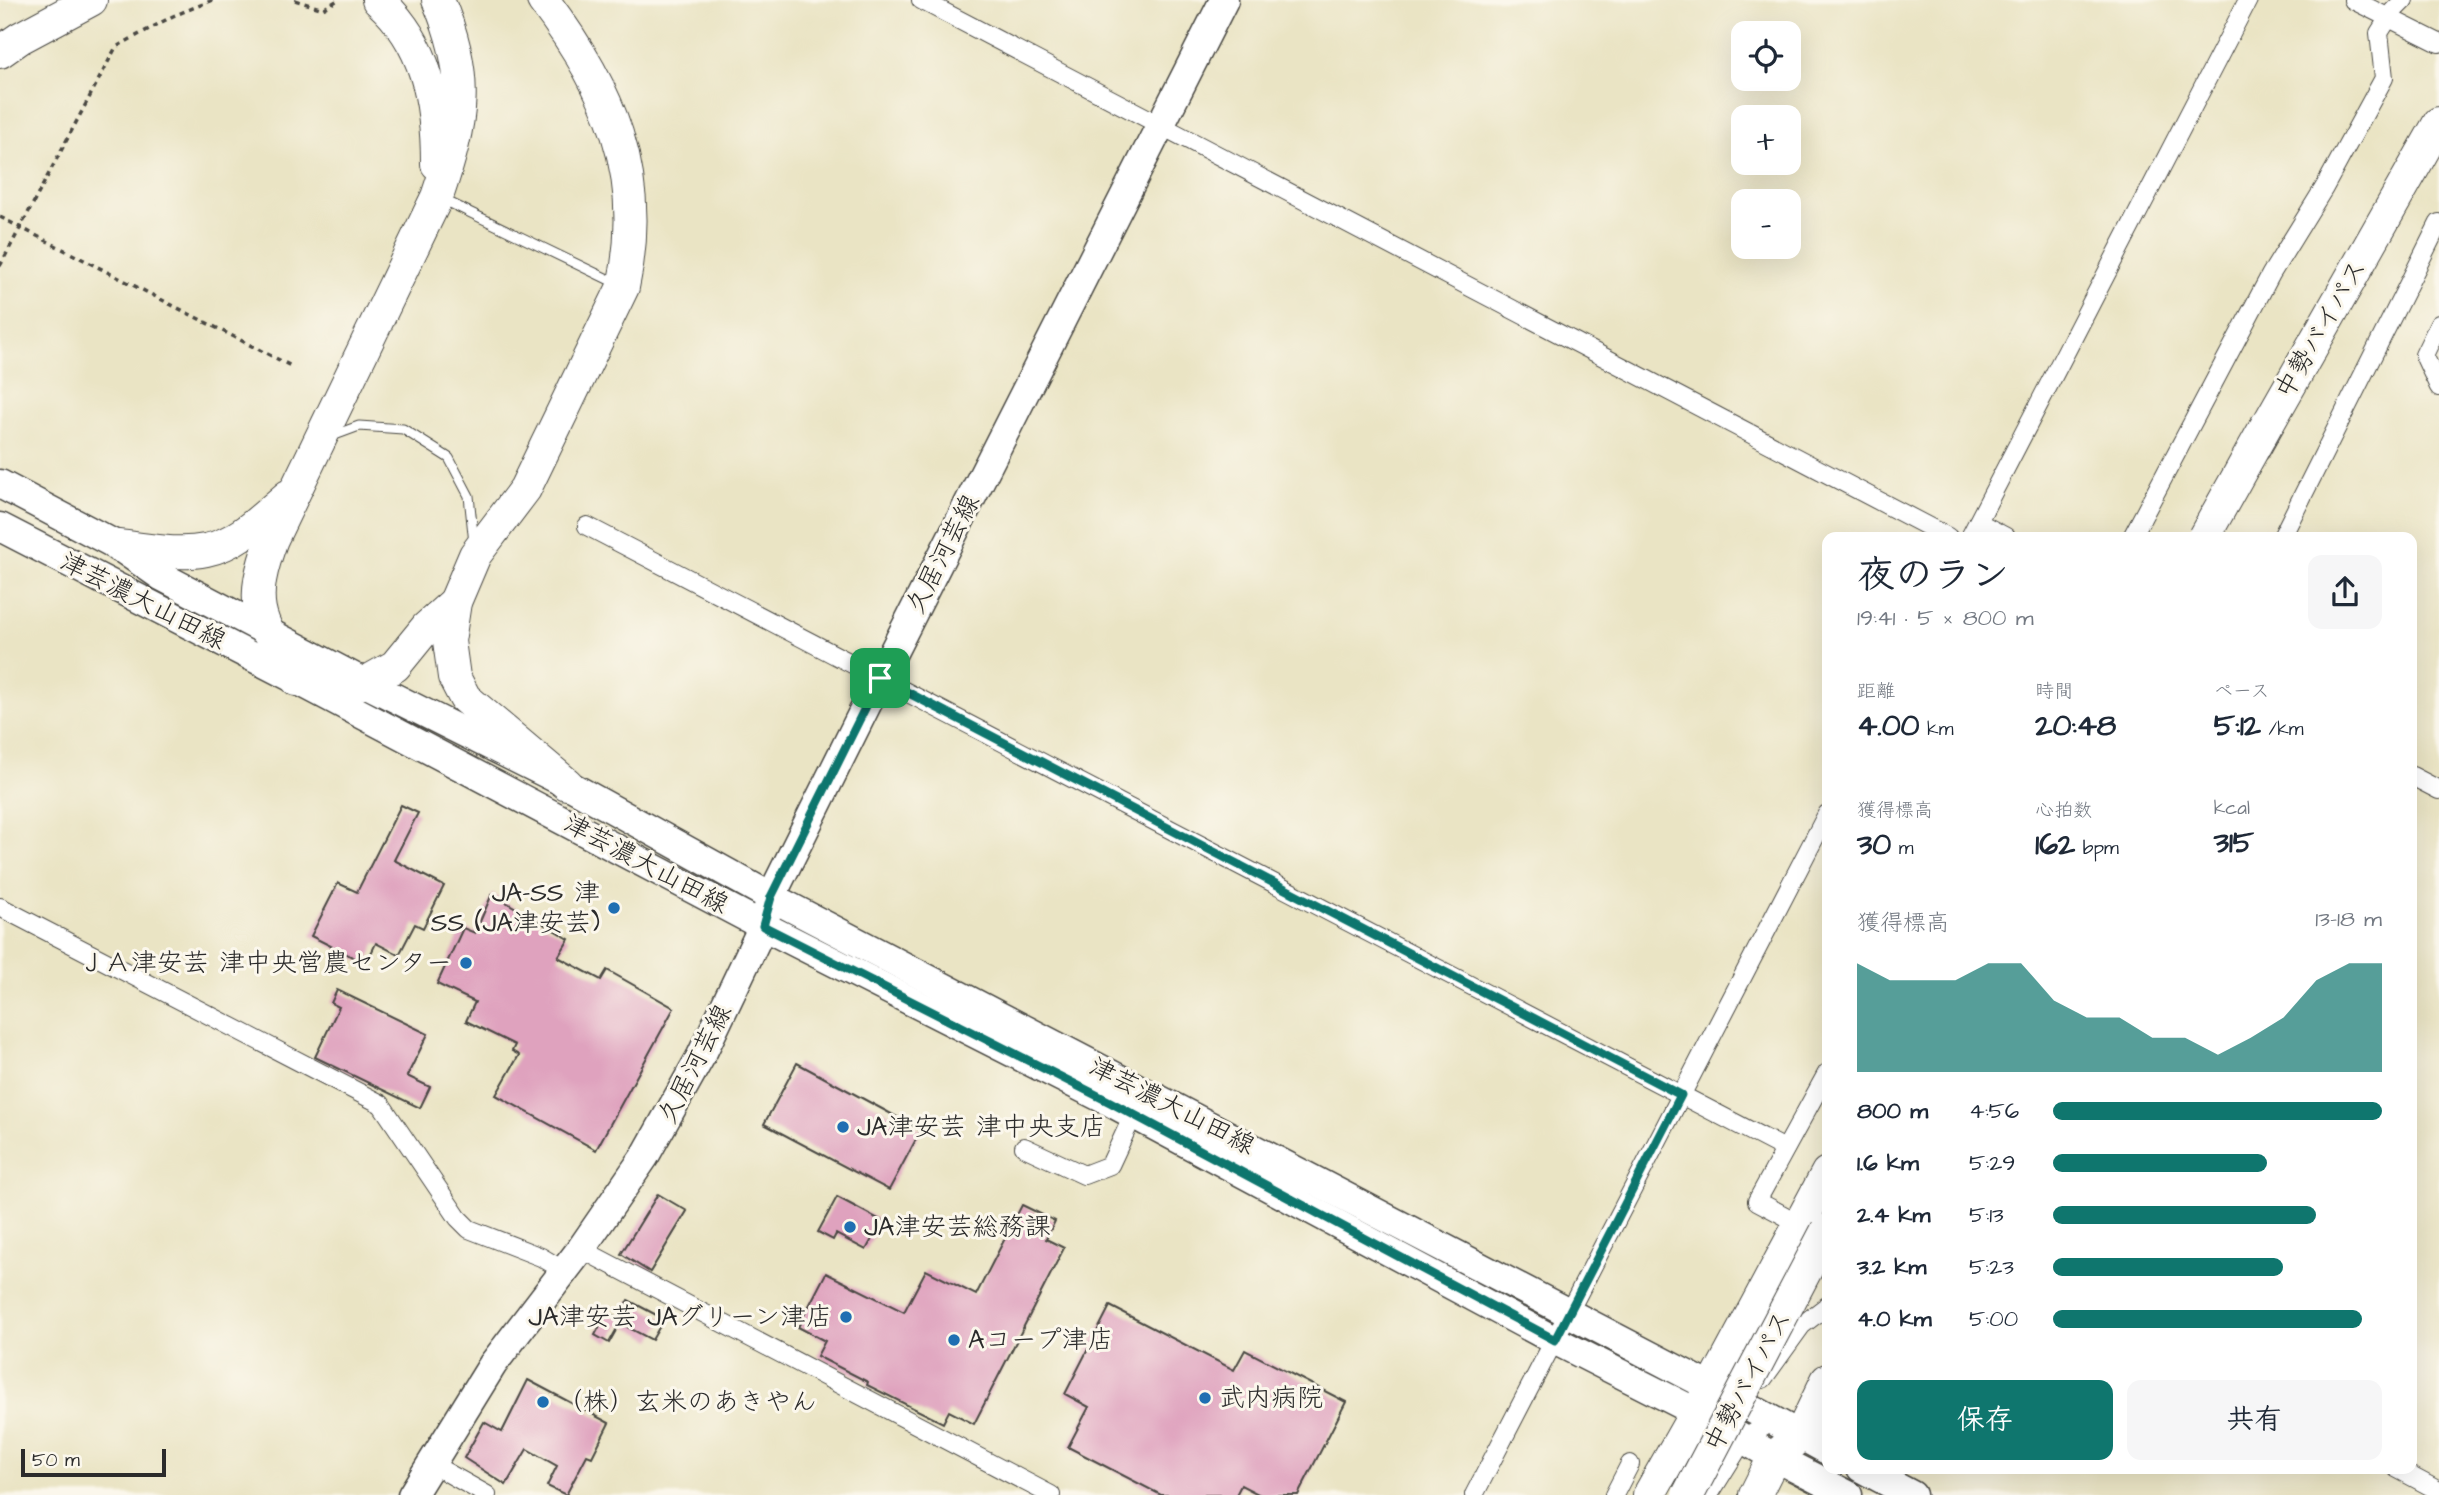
<!DOCTYPE html>
<html lang="ja">
<head>
<meta charset="utf-8">
<style>
	:root { --surface:#fff; --page:#f6f6f7; --text:#1f2937; --muted:#747a83; --accent:#0f766e }
	body { margin:0; font-family:"Architects Daughter","Klee One",sans-serif; background:var(--page); color:var(--text); height:100vh; display:flex; flex-direction:column; font-size:26px; white-space:nowrap }
	* { box-sizing:border-box; margin:0 }
	p { font-size:23px; color:var(--muted) }
	.icon { flex:none; width:38px; height:38px; fill:none; stroke:currentColor; stroke-width:2; stroke-linecap:round; stroke-linejoin:round }
	.map { position:relative; flex:1; overflow:hidden }
	.sheet { position:absolute; left:1822px; top:532px; width:595px; height:942px; display:flex; flex-direction:column; background:var(--surface); border-radius:14px; box-shadow:0 7px 28px #0002 }
	.sheet>* { flex:none }
	.controls { position:absolute; left:1731px; top:21px; display:grid; gap:14px }
	.controls a { display:grid; place-items:center; width:70px; height:70px; border-radius:14px; background:var(--surface); box-shadow:0 7px 28px #0002; font-size:35px }
	.scale { position:absolute; left:21px; bottom:18px; width:145px; box-sizing:border-box; padding-left:7px; border:4px solid #2b2b2b; border-top:0; font-size:19px; line-height:24px; white-space:nowrap; color:#2b2b2b; -webkit-text-stroke:5px #fbf7ec; paint-order:stroke }
	.pin { position:absolute; display:grid; place-items:center; width:60px; height:60px; color:#fff; margin:-30px; border-radius:14px; box-shadow:0 4px 10px #0006 }
	.round { display:grid; place-items:center; flex:none; width:74px; height:74px; border-radius:14px; background:var(--page) }
	.headline { display:flex; align-items:center; justify-content:space-between; height:119px; padding:0 35px }
	h1 { font-size:38px; font-weight:800; line-height:52px }
	.metrics { display:grid; grid-template-columns:repeat(3,1fr); gap:10px; height:119px; padding:7px 35px }
	.metrics div { display:grid; align-content:center }
	.metrics b { font-size:30px; font-weight:800 }
	.metrics small { font-size:19px; font-weight:400 }
	.metrics p { font-size:19px }
	.chart { height:196px; padding:14px 35px }
	.chart p { display:flex; justify-content:space-between }
	.chart svg { width:100%; height:126px; margin-top:7px; fill:var(--accent); opacity:.7 }
	.action { display:flex; gap:14px; margin-top:auto; padding:14px 35px }
	.action a { flex:1; height:80px; border-radius:14px; background:var(--accent); color:#fff; font-size:28px; font-weight:800; line-height:80px; text-align:center }
	.action a+a { background:var(--page); color:var(--text) }
	ul { padding:0 35px; list-style:none; font-size:23px }
	li { display:grid; grid-template-columns:112px 84px 1fr; align-items:center; height:52px }
	li i { height:18px; border-radius:9px; background:var(--accent) }
	.map>svg:first-child { display:block }
</style>
</head>
<body>
<div class="map">
<svg width="2439" height="1495" viewBox="0 0 2439 1495">
	<rect width="100%" height="100%" fill="#fbf7ec"/>
	<filter id="ink" filterUnits="userSpaceOnUse"><feTurbulence type="fractalNoise" baseFrequency=".0143" numOctaves="2"/><feDisplacementMap in="SourceGraphic" scale="14" xChannelSelector="R" yChannelSelector="G"/><feConvolveMatrix kernelMatrix="1 2 1 2 8 2 1 2 1" color-interpolation-filters="sRGB"/></filter>
	<filter id="wash" filterUnits="userSpaceOnUse"><feTurbulence type="fractalNoise" baseFrequency=".00686" numOctaves="4" result="noise"/><feDisplacementMap in="SourceGraphic" scale="28" xChannelSelector="R" yChannelSelector="G"/><feGaussianBlur stdDeviation="1.57" result="paint"/><feColorMatrix in="noise" values="0 0 0 0 0 0 0 0 0 0 0 0 0 0 0 0 0 1.4 0 .05"/><feComposite in="paint" operator="in"/></filter>
	<g filter="url(#wash)">
		<rect width="100%" height="100%" fill="#eae4c4"/>
		<g id="blocks">
			<g fill="#dfa2be">
				<polygon points="401,805 418,813 394,860 444,886 423,928 415,924 399,955 376,943 366,964 311,936 338,883 357,892"/>
				<polygon points="492,894 569,939 558,957 601,980 607,970 674,1008 596,1150 496,1095 519,1055 512,1051 515,1045 466,1021 475,1002 437,984 463,928 475,933"/>
				<polygon points="337,990 428,1034 407,1076 430,1087 420,1108 315,1057 339,1007 331,1003"/>
				<polygon points="797,1063 921,1130 889,1190 764,1124"/>
				<polygon points="658,1194 687,1211 650,1272 621,1254"/>
				<polygon points="837,1197 882,1221 866,1250 836,1234 833,1240 818,1232"/>
				<polygon points="1022,1205 1055,1221 1046,1239 1064,1248 974,1424 949,1411 943,1423 867,1385 868,1382 817,1356 825,1341 798,1327 826,1273 904,1312 926,1270 976,1295"/>
				<polygon points="628,1300 664,1319 652,1340 620,1323 609,1343 595,1335 607,1312 618,1318"/>
				<polygon points="1110,1306 1234,1370 1245,1350 1346,1402 1298,1495 1260,1495 1241,1485 1236,1495 1161,1495 1068,1447 1089,1407 1065,1394"/>
				<polygon points="528,1380 609,1423 592,1457 587,1455 566,1495 547,1486 557,1466 527,1449 506,1485 464,1458 484,1422 502,1432"/>
			</g>
		</g>
	</g>
	<g filter="url(#ink)">
		<use href="#blocks" fill-opacity="0" stroke="#484742" stroke-width="2"/>
		<g fill="none" stroke-linecap="round" stroke-linejoin="round">
			<g stroke="#484742" stroke-width="11">
				<g id="lane">
					<polyline points="442,199 618,284"/>
					<polyline points="332,436 359,426 403,429 449,458 469,496 474,543"/>
				</g>
			</g>
			<g stroke="#484742" stroke-width="20">
				<g id="street">
					<polyline points="921,0 1948,537"/>
					<polyline points="2353,0 2439,43"/>
					<polyline points="2439,324 2424,355 2439,387"/>
					<polyline points="1978,522 2006,537"/>
					<polyline points="587,526 1785,1149"/>
					<polyline points="1970,537 2248,0"/>
					<polyline points="2132,537 2271,274 2324,188 2384,78 2379,33 2393,11 2404,0"/>
					<polyline points="2282,537 2439,223"/>
					<polyline points="2412,776 2439,790"/>
					<polyline points="0,907 381,1104 458,1218 469,1229 541,1257 563,1270"/>
					<polyline points="1024,1147 1084,1175 1110,1165 1137,1107"/>
					<polyline points="1800,1224 1757,1201 1827,1073"/>
					<polyline points="581,1249 1051,1495"/>
					<polyline points="1763,1379 1802,1325 1827,1306"/>
					<polyline points="430,1463 487,1495"/>
					<polyline points="2396,1468 2439,1491"/>
					<polyline points="1474,1495 1827,814"/>
					<polyline points="1614,1495 1630,1464"/>
					<polyline points="1709,1495 1744,1439 1773,1421"/>
				</g>
			</g>
			<g stroke="#484742" stroke-width="31">
				<g id="primary">
					<polyline points="0,484 118,546 161,576 365,683 567,784 771,897 1745,1405 1827,1450"/>
					<polyline points="0,527 297,680 763,926 1110,1102 1554,1340 1696,1412 1774,1457 1848,1495"/>
					<polyline points="1861,1468 1912,1495"/>
					<polyline points="412,1495 493,1364 581,1249 645,1156 701,1056 763,926 771,897 880,678 1224,0"/>
				</g>
			</g>
			<g stroke="#484742" stroke-width="34">
				<g id="highway">
					<path d="M378,0c49,43 59,102 59,164"/>
					<path d="M438,0c33,76 25,121 -1,197l-165,342c-26,70 -12,82 25,141l68,3 30,-17 31,-38 29,-26"/>
					<path d="M543,0c66,87 105,175 80,287l-98,202 -50,66 -20,47 -6,39 5,36 11,21 102,86"/>
					<polyline points="0,52 20,38 91,0"/>
					<polyline points="2255,447 2439,123"/>
					<path d="M118,546c29,3 59,10 88,4 32,-6 58,-34 82,-54"/>
					<polyline points="1649,1495 1696,1412 1712,1388 1827,1173"/>
					<polyline points="1755,1495 1774,1457 1800,1436 1827,1380"/>
				</g>
			</g>
			<g stroke="#484742" stroke-width="3.5" stroke-dasharray="5 5" stroke-linecap="butt">
				<polyline points="295,0 323,9 338,0"/>
				<polyline points="0,217 291,366"/>
				<polyline points="0,266 116,47 173,16 213,0"/>
			</g>
			<use href="#lane" stroke="#fff" stroke-width="9"/>
			<use href="#street" stroke="#fff" stroke-width="18"/>
			<use href="#primary" stroke="#fff" stroke-width="28"/>
			<use href="#highway" stroke="#fff" stroke-width="32"/>
			<g stroke="#484742" stroke-width="34" stroke-linecap="butt">
				<g id="highway-bridge">
					<polyline points="2204,537 2267,424"/>
					<polyline points="1688,1495 1827,1230"/>
				</g>
			</g>
			<use href="#highway-bridge" stroke="#fff" stroke-width="32"/>
		</g>
	</g>
	<g fill="none" stroke-linecap="round" stroke-linejoin="round" filter="url(#ink)">
		<g stroke="#fff" stroke-width="14">
			<polygon id="route" points="880,678 1681,1095 1555,1340 1110,1102 763,926 771,897"/>
		</g>
		<use href="#route" stroke="#0f766e" stroke-width="9"/>
	</g>
	<g fill="#1f6fb2" stroke="#fbf7ec" stroke-width="2.5">
		<circle cx="614" cy="908" r="7"/>
		<circle cx="466" cy="963" r="7"/>
		<circle cx="843" cy="1127" r="7"/>
		<circle cx="850" cy="1227" r="7"/>
		<circle cx="846" cy="1317" r="7"/>
		<circle cx="954" cy="1340" r="7"/>
		<circle cx="1205" cy="1398" r="7"/>
		<circle cx="543" cy="1402" r="7"/>
	</g>
	<g text-anchor="middle" dominant-baseline="central" stroke-width="6" stroke-linejoin="round" paint-order="stroke">
		<g font-size="26" fill="#2b2b2b" stroke="#fbf7ec">
			<text transform="translate(2321 329) rotate(-60)">中勢バイパス</text>
			<text transform="translate(943 554) rotate(-63)">久居河芸線</text>
			<text transform="translate(143 601) rotate(27)">津芸濃大山田線</text>
			<text transform="translate(646 864) rotate(28)">津芸濃大山田線</text>
			<text transform="translate(695 1064) rotate(-63)">久居河芸線</text>
			<text transform="translate(1172 1106) rotate(27)">津芸濃大山田線</text>
			<text transform="translate(1748 1381) rotate(-62)">中勢バイパス</text>
		</g>
		<g font-size="26" fill="#2b2b2b" stroke="#fbf7ec" text-anchor="start">
			<text x="600" y="893" text-anchor="end">JA-SS 津<tspan x="600" dy="30">SS (JA津安芸)</tspan></text>
			<text x="452" y="963" text-anchor="end">ＪＡ津安芸 津中央営農センター</text>
			<text x="857" y="1127">JA津安芸 津中央支店</text>
			<text x="864" y="1227">JA津安芸総務課</text>
			<text x="832" y="1317" text-anchor="end">JA津安芸 JAグリーン津店</text>
			<text x="968" y="1340">Aコープ津店</text>
			<text x="1219" y="1398">武内病院</text>
			<text x="557" y="1402">（株）玄米のあきやん</text>
		</g>
	</g>
</svg>
<div class="controls">
<a><svg class="icon" aria-label="locate" viewBox="0 0 24 24"><circle cx="12" cy="12" r="6"/><path d="M12 2v4M12 18v4M2 12h4M18 12h4"/></svg></a>
<a>+</a>
<a>−</a>
</div>
<div class="scale">50 m</div>
<div class="pin" style="left:880px;top:678px;background:#1e9e55"><svg class="icon" aria-label="arrive" viewBox="0 0 24 24"><path d="M6 21V4h12l-3 4 3 4H6"/></svg></div>
<section class="sheet">
<div class="headline"><div><h1>夜のラン</h1><p>19:41 · 5 × 800 m</p></div><a class="round"><svg class="icon" aria-label="share" viewBox="0 0 24 24"><path d="M12 15V3M7 8l5-5 5 5M5 13v7h14v-7"/></svg></a></div>
<div class="metrics">
<div><p>距離</p><b>4.00<small> km</small></b></div>
<div><p>時間</p><b>20:48</b></div>
<div><p>ペース</p><b>5:12<small> /km</small></b></div>
</div>
<div class="metrics">
<div><p>獲得標高</p><b>30<small> m</small></b></div>
<div><p>心拍数</p><b>162<small> bpm</small></b></div>
<div><p>kcal</p><b>315</b></div>
</div>
<div class="chart"><p><span>獲得標高</span>13–18 m</p>
<svg viewBox="0 0 160 44" preserveAspectRatio="none"><path d="M0 44V6L10 12L20 12L30 12L40 6L50 6L60 19L70 25L80 25L90 32L100 32L110 38L120 32L130 25L140 12L150 6L160 6V44z"/></svg>
</div>
<ul>
<li><b>800 m</b>4:56<i style="width:100%"></i></li>
<li><b>1.6 km</b>5:29<i style="width:65%"></i></li>
<li><b>2.4 km</b>5:13<i style="width:80%"></i></li>
<li><b>3.2 km</b>5:23<i style="width:70%"></i></li>
<li><b>4.0 km</b>5:00<i style="width:94%"></i></li>
</ul>
<div class="action"><a>保存</a><a>共有</a></div>
</section>
</div>
</body>
</html>
